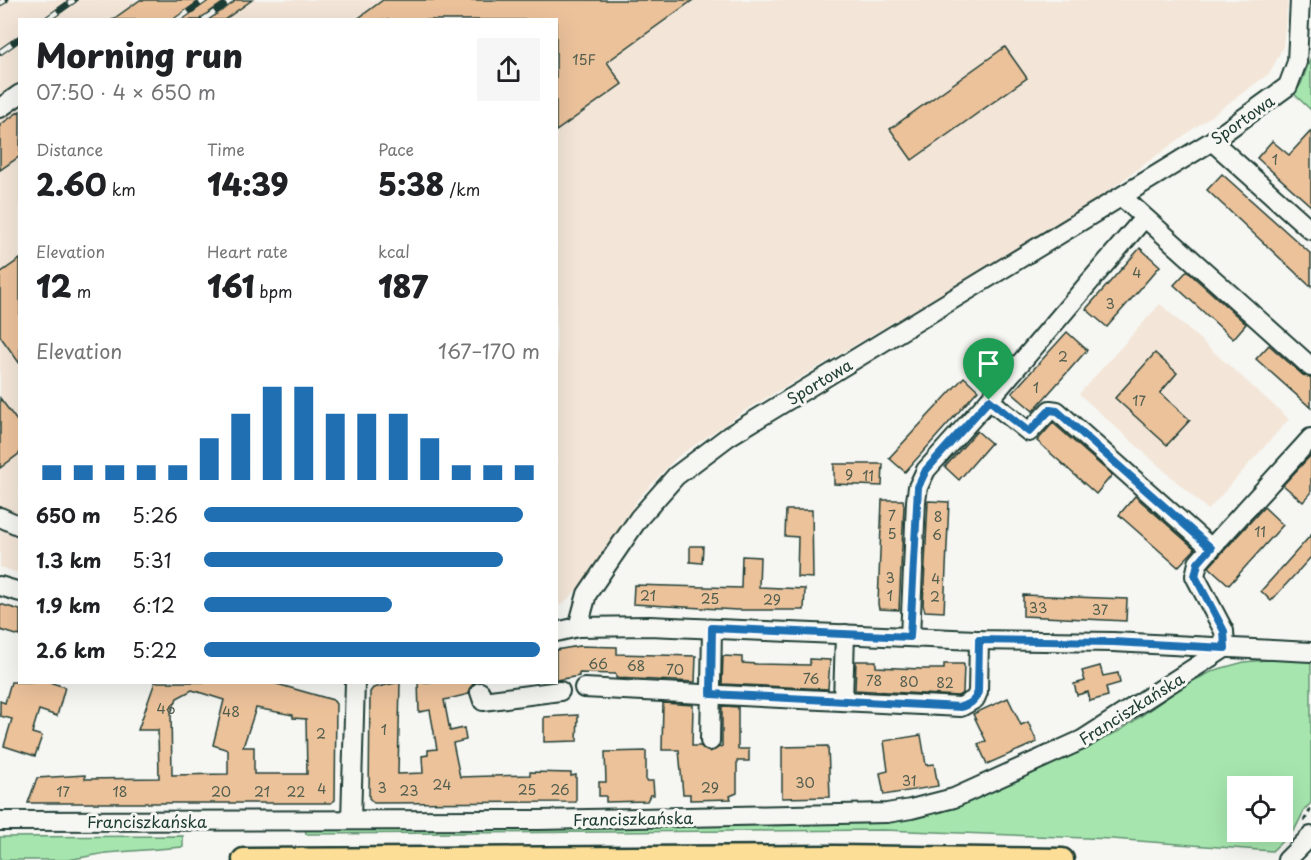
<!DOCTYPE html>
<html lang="en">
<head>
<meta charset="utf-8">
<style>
	:root { --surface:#fff; --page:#f6f6f6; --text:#202124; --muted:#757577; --accent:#1f6fb2 }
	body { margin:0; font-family:"Playpen Sans",sans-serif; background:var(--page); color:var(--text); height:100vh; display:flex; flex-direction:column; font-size:22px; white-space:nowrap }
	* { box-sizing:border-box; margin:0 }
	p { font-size:20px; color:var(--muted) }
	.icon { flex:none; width:33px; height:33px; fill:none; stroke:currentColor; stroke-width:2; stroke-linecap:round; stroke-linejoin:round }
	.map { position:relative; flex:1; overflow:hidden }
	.details { position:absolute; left:18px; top:18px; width:540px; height:666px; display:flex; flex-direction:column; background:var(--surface); border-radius:0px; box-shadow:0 6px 24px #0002 }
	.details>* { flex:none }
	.controls { position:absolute; left:1227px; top:776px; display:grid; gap:12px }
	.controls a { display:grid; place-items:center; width:66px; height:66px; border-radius:0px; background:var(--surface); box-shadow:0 6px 24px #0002; font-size:30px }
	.pin { position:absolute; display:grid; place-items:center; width:51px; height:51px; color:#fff; margin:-62px -26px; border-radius:50% 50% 50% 0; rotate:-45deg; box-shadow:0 0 6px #0007 }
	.pin .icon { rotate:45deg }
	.round { display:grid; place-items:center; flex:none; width:63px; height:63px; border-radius:0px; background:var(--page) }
	.summary { display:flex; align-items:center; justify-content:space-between; height:102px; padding:0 18px }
	h1 { font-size:33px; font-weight:800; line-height:45px }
	.metrics { display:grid; grid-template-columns:repeat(3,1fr); gap:9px; height:102px; padding:6px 18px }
	.metrics div { display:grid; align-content:center }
	.metrics b { font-size:30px; font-weight:800 }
	.metrics small { font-size:16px; font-weight:400 }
	.metrics p { font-size:16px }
	.chart { height:168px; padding:12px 18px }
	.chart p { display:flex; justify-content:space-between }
	.chart svg { width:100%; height:108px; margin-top:6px; stroke:var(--accent); stroke-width:6 }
	ul { padding:0 18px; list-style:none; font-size:20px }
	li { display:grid; grid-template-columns:96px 72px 1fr; align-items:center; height:45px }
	li i { height:15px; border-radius:8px; background:var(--accent) }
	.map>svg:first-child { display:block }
</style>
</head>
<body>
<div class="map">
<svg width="1311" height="860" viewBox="0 0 1311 860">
	<rect width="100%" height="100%" fill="#f6f6f2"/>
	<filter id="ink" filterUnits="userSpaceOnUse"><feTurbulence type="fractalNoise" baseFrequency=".0167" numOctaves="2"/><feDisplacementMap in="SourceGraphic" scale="12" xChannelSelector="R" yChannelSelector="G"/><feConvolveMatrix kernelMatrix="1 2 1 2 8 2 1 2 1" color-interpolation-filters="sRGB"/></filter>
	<g filter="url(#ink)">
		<g fill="#f3e6d8">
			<polygon points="0,0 1288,0 1283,47 1270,73 1086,207 743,412 676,458 638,499 583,583 565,602 557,607 556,20 20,20 19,573 0,567"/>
			<polygon points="1160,304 1289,419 1208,510 1079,394"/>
		</g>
		<g fill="#a6e6ae" stroke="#629271" stroke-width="1.5" fill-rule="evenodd">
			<polygon points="1311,57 1311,110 1294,94 1301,84"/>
			<path d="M1277,659l34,1v143l-6,6 -10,20 -23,22 -160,-12 -228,-9 -578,4 -1,-8 581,-5 56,-9 111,-49 68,-33 64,-45 30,-15 29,-8zM1238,786h44v45h-44z"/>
			<polygon points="183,836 183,847 106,853 68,860 0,860 0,837"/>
		</g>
		<g fill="#ecc29b" stroke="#1f3d34" stroke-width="1.5" fill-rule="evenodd">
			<polygon points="140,0 252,0 224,20 112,20"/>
			<polygon points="383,0 693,0 607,62 622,84 556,131 556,20 356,20"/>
			<polygon points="1005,47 1027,78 912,160 890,129"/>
			<polygon points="20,111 20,156 0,170 0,125"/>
			<polygon points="1311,131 1311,206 1257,158 1272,141 1289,155"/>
			<polygon points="1222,174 1311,254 1311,287 1207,190"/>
			<polygon points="1140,248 1160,266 1107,327 1086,309"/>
			<polygon points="20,259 20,364 0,336 0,273"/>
			<polygon points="1187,271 1246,324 1233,339 1174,285"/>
			<polygon points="1067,332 1087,350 1033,411 1012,393"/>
			<polygon points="1269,345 1303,375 1311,378 1311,408 1256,359"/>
			<polygon points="1155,353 1177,373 1160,393 1190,420 1167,445 1115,398"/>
			<polygon points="964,377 978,390 905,472 889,458"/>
			<polygon points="0,398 20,425 20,453 0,468"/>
			<polygon points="1053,423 1112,475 1096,494 1037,441"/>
			<polygon points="977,431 991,443 959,480 945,467"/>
			<polygon points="1311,455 1311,493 1303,502 1283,485"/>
			<polygon points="834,464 883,464 882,486 834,484"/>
			<polygon points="1135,496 1195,549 1178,567 1119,515"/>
			<polygon points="882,500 903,500 904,506 899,610 879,609 878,604"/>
			<polygon points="928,501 949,502 944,612 925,611 923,605"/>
			<polygon points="1264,507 1283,525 1229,585 1209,567"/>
			<polygon points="786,510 812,510 813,578 797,577 798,537 785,536"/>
			<polygon points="1311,535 1311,557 1271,601 1261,591"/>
			<polygon points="690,546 703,546 702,563 690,562"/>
			<polygon points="742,556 760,557 759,587 805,589 804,610 737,610 633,604 634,585 741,588"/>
			<polygon points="1023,595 1127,599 1126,621 1023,616"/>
			<polygon points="0,604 20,610 20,636 0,630"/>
			<polygon points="579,646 617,647 617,654 696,656 695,682 616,678 616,674 579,673 579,676 556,680 556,650"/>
			<polygon points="723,656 742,657 742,663 757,664 810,665 810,659 830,660 828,689 722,684"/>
			<polygon points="856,661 876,661 876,667 921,669 944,669 944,664 964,664 963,693 958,696 855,690"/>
			<polygon points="1100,666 1103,676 1118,673 1120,683 1106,687 1108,696 1090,701 1088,692 1077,695 1074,684 1085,681 1082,671"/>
			<polygon points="11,682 49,682 65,687 57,716 39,710 32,733 42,736 35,756 4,746 12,719 0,716 0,701 5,703"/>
			<path d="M155,682h115l63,18 3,4 -1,96 -4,3h-303l9,-25 48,-3v4l74,-1 -1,-48h-20zM192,690l32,10 -11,45 15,5v24l-56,1 -1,-62 6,-15zM256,708l37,7v3l13,1 1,55h-53v-27h-11z"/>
			<polygon points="400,682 398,774 423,773 422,756 428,755 428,750 437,749 430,710 419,712 418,682 475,682 469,689 469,694 444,700 450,731 464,728 466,740 453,743 460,777 530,775 530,772 571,773 571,776 576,775 576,802 374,803 369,798 370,692 373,688"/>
			<polygon points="1008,698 1021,725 1028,722 1037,742 987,764 978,744 986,741 973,714"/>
			<polygon points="663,703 693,705 692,746 700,746 709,752 722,746 722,706 738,707 738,749 749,749 749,761 737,761 737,793 730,796 731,799 690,800 690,794 683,794 679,750 662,750"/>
			<polygon points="578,715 577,741 544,742 544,717"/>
			<polygon points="921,735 926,765 934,764 938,786 884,795 880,773 888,771 884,741"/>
			<polygon points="828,746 830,797 782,798 782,747"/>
			<polygon points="646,751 646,781 653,781 654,795 650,795 647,801 606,802 606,796 599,796 599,782 606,782 605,752"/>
		</g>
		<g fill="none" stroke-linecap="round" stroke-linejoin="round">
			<g stroke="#1f3d34" stroke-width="22">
				<g id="minor">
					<polyline points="0,108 20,94"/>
					<polyline points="1212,141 1311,230"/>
					<polyline points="1122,197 1311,367"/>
					<polyline points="989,400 1029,432 1050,410 1057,411 1211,548"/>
					<polyline points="0,517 20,526"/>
					<polyline points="0,586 20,592"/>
					<polyline points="578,627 587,594 639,518 676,476 729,436 1212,141 1288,86 1297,62 1300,0"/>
					<polyline points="556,632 578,627 649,626 976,640 1113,642 1311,652"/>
					<polyline points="910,637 916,501 918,487 926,470 989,400 1144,218"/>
					<polyline points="1225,648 1224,631 1195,576 1198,563 1211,548 1311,438"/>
					<polyline points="584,688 961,707 975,699 978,692 979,640"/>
					<polyline points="480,692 483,701 560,691"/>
					<polyline points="843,701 845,634"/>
					<polyline points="710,741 712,629"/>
					<polyline points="351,820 355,682"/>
					<polyline points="0,821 539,820 887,813 911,809 954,798 1082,740 1225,648"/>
					<polyline points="1287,860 1311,836"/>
				</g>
			</g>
			<g stroke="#1f3d34" stroke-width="27">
				<polyline id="major" points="244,860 835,857 1062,860"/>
			</g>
			<polyline stroke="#1f3d34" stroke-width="3" stroke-dasharray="4.5 4.5" stroke-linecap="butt" points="1304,821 1311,809"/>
			<use href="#minor" stroke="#f6f6f2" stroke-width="18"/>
			<use href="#major" stroke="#fdde96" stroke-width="22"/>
			<g stroke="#1f3d34" stroke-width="7">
				<g id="rail">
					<polyline points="0,3 5,0"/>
					<polyline points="46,20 74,0"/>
					<polyline points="177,20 205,0"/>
					<polyline points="203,20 232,0"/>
					<polyline points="0,52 20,38"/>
				</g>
			</g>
			<use href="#rail" stroke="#f6f6f2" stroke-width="4.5" stroke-dasharray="14" stroke-linecap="butt"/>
		</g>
	</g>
	<g fill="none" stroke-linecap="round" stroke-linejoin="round" filter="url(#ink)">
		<g stroke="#fff" stroke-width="12">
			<path id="route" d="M989,400l40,32 21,-22 7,1 154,137 -13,15 -3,13 29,55 1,17 -112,-6 -134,-2 -1,52c-3,9 -8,13 -17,15l-250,-13 1,-66 198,9 8,-150 8,-17z"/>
		</g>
		<use href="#route" stroke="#1f6fb2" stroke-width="8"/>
	</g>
	<g text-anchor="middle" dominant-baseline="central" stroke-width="6" stroke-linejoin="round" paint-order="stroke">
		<g font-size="14" fill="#525e4e">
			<text x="584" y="59">15F</text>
			<text x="1275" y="159">1</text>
			<text x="1137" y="272">4</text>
			<text x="1110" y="303">3</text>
			<text x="1063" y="356">2</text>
			<text x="1036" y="387">1</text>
			<text x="1139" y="400">17</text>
			<text x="849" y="474">9</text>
			<text x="868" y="475">11</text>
			<text x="892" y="515">7</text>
			<text x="938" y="516">8</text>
			<text x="1260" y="531">11</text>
			<text x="892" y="533">5</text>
			<text x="937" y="534">6</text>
			<text x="890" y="577">3</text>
			<text x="936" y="578">4</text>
			<text x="648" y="595">21</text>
			<text x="890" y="595">1</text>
			<text x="935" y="596">2</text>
			<text x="710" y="598">25</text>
			<text x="772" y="599">29</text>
			<text x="1038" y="607">33</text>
			<text x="1100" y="609">37</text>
			<text x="598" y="663">66</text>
			<text x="636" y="665">68</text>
			<text x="675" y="669">70</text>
			<text x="811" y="678">76</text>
			<text x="874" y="680">78</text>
			<text x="909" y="681">80</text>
			<text x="945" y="682">82</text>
			<text x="166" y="708">46</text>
			<text x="231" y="711">48</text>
			<text x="384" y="729">1</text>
			<text x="321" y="733">2</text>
			<text x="909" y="780">31</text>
			<text x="805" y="782">30</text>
			<text x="442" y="784">24</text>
			<text x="382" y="787">3</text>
			<text x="710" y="787">29</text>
			<text x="322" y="788">4</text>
			<text x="527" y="789">25</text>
			<text x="560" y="789">26</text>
			<text x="409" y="790">23</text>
			<text x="63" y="791">17</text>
			<text x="120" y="791">18</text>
			<text x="221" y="791">20</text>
			<text x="262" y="791">21</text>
			<text x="296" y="791">22</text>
		</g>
		<g font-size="16" fill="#1f3d34" stroke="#f6f6f2">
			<text transform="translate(1242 119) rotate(-35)">Sportowa</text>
			<text transform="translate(819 381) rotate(-31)">Sportowa</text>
			<text transform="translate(1131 708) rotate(-32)">Franciszkańska</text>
			<text transform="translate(633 818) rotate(-1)">Franciszkańska</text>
			<text x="147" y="821">Franciszkańska</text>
		</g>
	</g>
</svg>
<div class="controls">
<a><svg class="icon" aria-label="locate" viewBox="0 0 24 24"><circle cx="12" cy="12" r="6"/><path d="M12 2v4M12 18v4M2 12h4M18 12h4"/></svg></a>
</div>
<div class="pin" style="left:989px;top:400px;background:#1e9e55"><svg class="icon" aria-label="arrive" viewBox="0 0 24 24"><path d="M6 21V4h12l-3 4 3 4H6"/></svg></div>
<section class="details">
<div class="summary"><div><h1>Morning run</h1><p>07:50 · 4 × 650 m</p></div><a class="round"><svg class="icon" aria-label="share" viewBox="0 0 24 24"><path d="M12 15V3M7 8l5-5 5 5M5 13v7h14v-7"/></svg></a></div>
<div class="metrics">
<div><p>Distance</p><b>2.60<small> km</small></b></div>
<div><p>Time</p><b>14:39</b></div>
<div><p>Pace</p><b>5:38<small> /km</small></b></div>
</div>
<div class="metrics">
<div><p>Elevation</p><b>12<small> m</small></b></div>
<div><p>Heart rate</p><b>161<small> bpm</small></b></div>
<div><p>kcal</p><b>187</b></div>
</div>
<div class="chart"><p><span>Elevation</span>167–170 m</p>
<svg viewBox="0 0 160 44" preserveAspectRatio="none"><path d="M5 44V38M15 44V38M25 44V38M35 44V38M45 44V38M55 44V27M65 44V17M75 44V6M85 44V6M95 44V17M105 44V17M115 44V17M125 44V27M135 44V38M145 44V38M155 44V38"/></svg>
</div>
<ul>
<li><b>650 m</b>5:26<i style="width:95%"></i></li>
<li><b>1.3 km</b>5:31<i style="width:89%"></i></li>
<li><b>1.9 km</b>6:12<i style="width:56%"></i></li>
<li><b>2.6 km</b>5:22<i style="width:100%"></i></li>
</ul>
</section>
</div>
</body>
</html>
